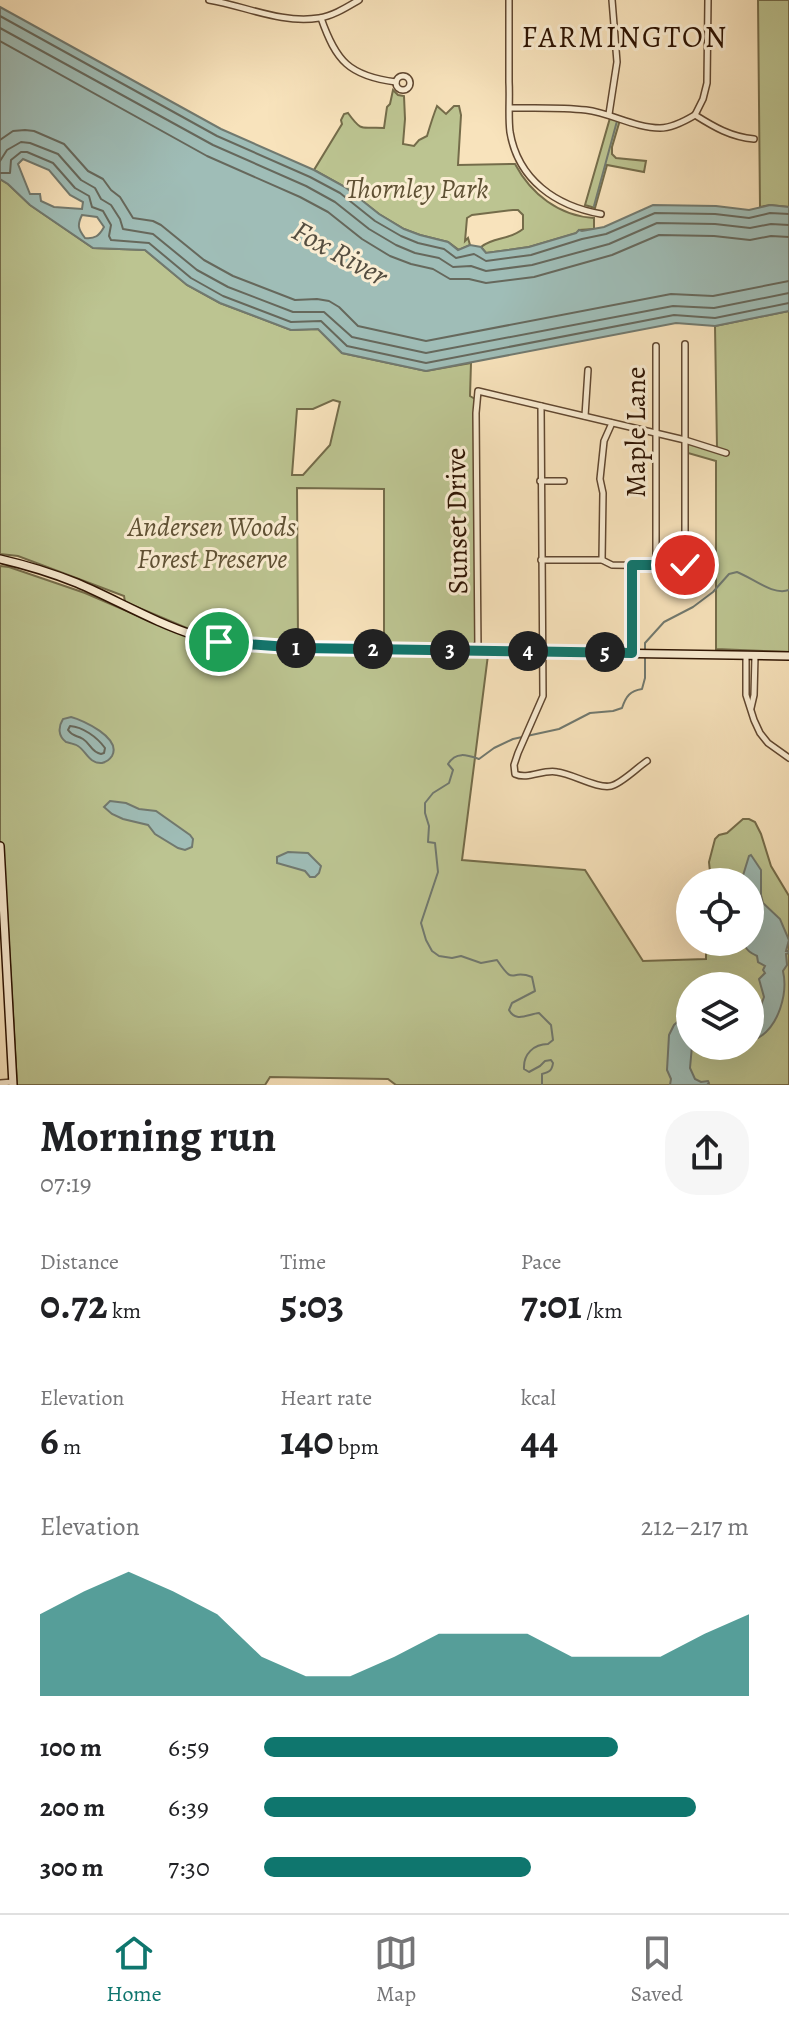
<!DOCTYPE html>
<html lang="en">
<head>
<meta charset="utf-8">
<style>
	:root { --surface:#fff; --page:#f6f6f6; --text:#202124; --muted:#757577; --line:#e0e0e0; --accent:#0f766e }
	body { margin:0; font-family:Alegreya,serif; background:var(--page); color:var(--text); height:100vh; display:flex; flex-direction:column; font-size:30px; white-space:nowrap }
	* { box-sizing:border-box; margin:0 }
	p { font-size:26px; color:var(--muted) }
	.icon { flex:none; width:44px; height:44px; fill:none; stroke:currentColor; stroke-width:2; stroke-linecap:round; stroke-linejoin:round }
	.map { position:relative; height:1085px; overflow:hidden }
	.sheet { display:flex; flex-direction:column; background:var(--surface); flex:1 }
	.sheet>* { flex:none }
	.controls { position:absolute; left:676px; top:868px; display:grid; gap:16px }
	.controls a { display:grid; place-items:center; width:88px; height:88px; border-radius:50%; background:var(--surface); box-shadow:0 8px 32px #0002; font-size:40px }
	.pin { position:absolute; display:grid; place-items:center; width:68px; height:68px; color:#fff; margin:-34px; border:4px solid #fff; border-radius:50%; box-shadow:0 2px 8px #0007 }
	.km { position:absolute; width:40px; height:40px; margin:-20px; border-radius:50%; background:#222; color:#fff; font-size:22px; line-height:40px; text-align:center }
	.round { display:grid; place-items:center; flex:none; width:84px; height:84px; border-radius:32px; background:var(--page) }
	.head { display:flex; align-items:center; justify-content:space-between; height:136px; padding:0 40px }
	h1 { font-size:44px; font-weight:600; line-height:60px }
	.stats { display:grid; grid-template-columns:repeat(3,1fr); gap:12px; height:136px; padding:8px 40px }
	.stats div { display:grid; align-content:center }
	.stats b { font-size:40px; font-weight:600 }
	.stats small { font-size:22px; font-weight:400 }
	.stats p { font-size:22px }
	.chart { height:224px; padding:16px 40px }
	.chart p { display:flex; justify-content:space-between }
	.chart svg { width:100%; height:144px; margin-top:8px; fill:var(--accent); opacity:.7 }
	ul { padding:0 40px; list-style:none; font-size:26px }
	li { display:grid; grid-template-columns:128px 96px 1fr; align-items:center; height:60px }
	li i { height:20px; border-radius:10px; background:var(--accent) }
	.dock { display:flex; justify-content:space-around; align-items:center; height:112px; border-top:2px solid var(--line); background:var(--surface); font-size:22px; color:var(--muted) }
	.dock a { display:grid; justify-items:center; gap:4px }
	.dock .active { color:var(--accent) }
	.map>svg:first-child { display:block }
</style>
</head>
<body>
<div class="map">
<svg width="789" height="1085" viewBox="0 0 789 1085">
	<rect width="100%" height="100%" fill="#f8e3bc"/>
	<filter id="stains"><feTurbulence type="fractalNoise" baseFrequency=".0025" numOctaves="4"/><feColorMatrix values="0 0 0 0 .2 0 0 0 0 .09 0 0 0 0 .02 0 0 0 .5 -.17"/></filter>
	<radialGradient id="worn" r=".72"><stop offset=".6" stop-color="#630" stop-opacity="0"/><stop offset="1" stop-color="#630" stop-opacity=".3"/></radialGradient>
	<g fill="#bcc491" stroke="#746c4a" stroke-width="2" fill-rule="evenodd">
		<polygon points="758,0 789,0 789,207 770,205 760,207"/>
		<path d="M393,90l5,5 6,1 1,23 -2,25 11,2 5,-6 8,-4c3,-10 6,-20 10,-30l9,8 8,-8h5l2,9 -3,50 57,-1c16,30 44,52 79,54v11l-15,1 -2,3 -48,14 -43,6 -5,-6c13,-11 27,-6 42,-18v-14l-5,-5h-5l-41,5 -5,3 -2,23 3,-3 2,7 -11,5 -11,-8 -28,-7 -16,-6 -25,-15 -34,-27 -31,-17 28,-46 -1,-4 3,-6 4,-1c15,21 14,13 36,15l3,-21 3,-3z"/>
		<polygon points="610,118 620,120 612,147 612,154 616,158 646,161 644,172 607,165 595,208 585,205"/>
		<path d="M0,179l8,5 22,21 63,43 52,2 42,35 33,18 71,27 27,-1 24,24 84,18 45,-8 -1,33 5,3 1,242 -5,6 -87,-1v-157l-87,-1 1,151 -4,5 -61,-5 -44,-10 -64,-27 -1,-6 -106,-40 -18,-2zM333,400l7,2 -10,43 -27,30h-11l5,-66h16z"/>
		<polygon points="789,311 789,652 716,649 716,461 688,453 688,440 717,448 715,326"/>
		<path d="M0,566l9,1 76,26 79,34 69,20 55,5 200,3 -26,205 123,10 58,91 63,-2v-17h44v-60h-39l-2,-20 6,-23 4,-4 8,-2 16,-14h6l6,3 6,12 10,32 18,30v189h-393l-8,-6 -118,-2 -5,8h-248l-10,-175 -7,-1zM690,986h60v60h-60z"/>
	</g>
	<g fill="#9fbdb7" stroke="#71796f" stroke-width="2" fill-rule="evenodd">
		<path d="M0,7l221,122 93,41 31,17 34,27 25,15 16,6 28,7 10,8 12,-5 11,2 5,6 43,-6 47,-14 3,-3 3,1 22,-4 49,-22 63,1 33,4 21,-5 19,2v104l-74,15 -39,-3 -250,48 -84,-18 -24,-24 -27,1 -71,-27 -33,-18 -42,-35 -52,-2 -63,-43 -22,-21 -8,-5zM23,159l26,11 21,25 13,7 -1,7 -28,-2 -13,-6 -1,-7h-10l-12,-30zM82,215l15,2 7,10c-5,9 -9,12 -19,11 -7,-9 -8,-13 -3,-23z"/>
		<path d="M71,717c12,3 51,21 41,39 -2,3 -6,6 -10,7 -13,1 -16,-12 -24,-17 -1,-1 -11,-4 -12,-4 -8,-6 -8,-15 -3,-23z"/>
		<polygon points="110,801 126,803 139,809 156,811 190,835 193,839 192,847 185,850 178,848 155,834 148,825 123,819 112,814 104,807"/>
		<polygon points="288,852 308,853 321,866 319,873 315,877 310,877 305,871 277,863 277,857"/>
		<path d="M751,855l10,15v25l2,8 17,16 9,21 -3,11h3v2l-3,1 1,11 -4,6c5,22 -4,55 -25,67l-6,-2 -1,-5 13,-34 -5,-18 6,-6 -2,-3 2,-4 -7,-4 -1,-6c-6,-3 -12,-6 -13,-14h6v-60h-9l8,-26z"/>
		<polygon points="689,1012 690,1013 690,1046 692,1046 690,1068 695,1079 701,1082 708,1081 709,1083 707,1085 670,1085 671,1079 667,1070 669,1035 674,1025"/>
	</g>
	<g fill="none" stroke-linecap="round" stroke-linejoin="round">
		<g stroke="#66685c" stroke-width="2">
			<polyline points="0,16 217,136 310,177 340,193 375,221 401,236 418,243 444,249 456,258 474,254 486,261 531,255 582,239 606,234 655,213 715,214 749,218 770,213 789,214"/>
			<polyline points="0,28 213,145 306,186 335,202 369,229 396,245 415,253 439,258 453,267 471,266 486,271 532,265 609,244 657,223 715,224 750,228 771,224 789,225"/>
			<polyline points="0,41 207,156 300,197 328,212 362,239 390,256 411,264 433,269 450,279 469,279 486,283 534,277 612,255 659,235 714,236 750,240 771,236 789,237"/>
			<polyline points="0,140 13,131 25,130 34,131 64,144 88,171 103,179 111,190 120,197 133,218 153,221 161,225 204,260 233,276 295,300 317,299 329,301 339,307 358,326 426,341 671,294 713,296 789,281"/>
			<polyline points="0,161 7,150 21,142 30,143 58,154 81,180 95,188 101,199 111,205 120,219 123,229 153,234 197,270 228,287 293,312 324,312 352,337 426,353 673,306 714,308 789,293"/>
			<polyline points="0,173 10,173 11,160 21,152 27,152 53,163 75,188 89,196 92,207 103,211 111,225 109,236 111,240 149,243 191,278 223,296 291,322 321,321 347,346 426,363 674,315 715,318 789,303"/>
			<path d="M70,726c13,1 27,11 35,22l-1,5 -3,1c-10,-2 -10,-10 -18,-15 -7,-4 -10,-2 -15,-9z"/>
		</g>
		<g stroke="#71796f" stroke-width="2">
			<polyline points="594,206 617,121"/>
			<path d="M542,1085v-11c7,-2 10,-3 11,-11l-2,-3 -6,1 -5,5 -11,6 -5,-3c-1,-15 10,-25 24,-25l5,-4 -2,-15 -12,-12c-11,1 -23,10 -30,-3l3,-7 23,-12 -3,-14c-23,-9 -16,11 -35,-17l-16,3 -20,-7 -9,2 -13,-2 -7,-5 -6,-11 -5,-17 17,-51 -3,-29 -7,-1 1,-16 -4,-13v-10l8,-10 16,-10 4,-13 -5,-6c8,-13 19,-9 31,-5l15,-11 19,-9 46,-10 31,-16 23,-2 9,-3c4,-12 8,-17 20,-19l3,-11v-35l19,-21 29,-15 20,-15 16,-18 8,-2c16,6 36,24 52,18"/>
		</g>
		<g stroke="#604730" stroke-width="8">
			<g id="street">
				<path d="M209,0c36,6 73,24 110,18 14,-2 28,-11 40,-18"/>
				<path d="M509,0c0,27 0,54 0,82 1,16 -1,34 1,50 8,48 46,74 91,82"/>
				<path d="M321,18c15,43 28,58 75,64"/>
				<circle cx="403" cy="83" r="7"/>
				<path d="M510,108c25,0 51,-1 76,2 25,3 49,18 74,18 12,0 25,-7 35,-13"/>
				<polyline points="609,114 617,62 612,0"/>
				<polyline points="695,115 703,99 707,83 708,0"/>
				<path d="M695,115c19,12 36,22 59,24"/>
				<polyline points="656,346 656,566"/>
				<path d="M541,406l2,290 -25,57 -4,12 1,9c13,6 28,-5 42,-2 16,2 40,17 54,14 10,-2 27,-19 36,-25"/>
				<polyline points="585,416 588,370"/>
				<polyline points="540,481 564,481"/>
				<polyline points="541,560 602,560 612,565 685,566 685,344"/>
				<polyline points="602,560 603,493 600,479 604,441 612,423"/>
				<polyline points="478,651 476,413 478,391 685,440 726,453"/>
				<polyline points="632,653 632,565"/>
				<polyline points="746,655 746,695 754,720 760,733 768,743 789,758"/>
				<polyline points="751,708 754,695 755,656"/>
				<polyline points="0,1083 13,1082"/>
			</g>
		</g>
		<g stroke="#2d1302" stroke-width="10">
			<g id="secondary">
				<path d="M0,559c26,6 52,14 77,24 40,17 78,40 120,53 33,10 70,11 105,12l487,8"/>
				<polyline points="0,846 13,1085"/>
			</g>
		</g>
		<use href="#street" stroke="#faedd3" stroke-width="5"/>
		<use href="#secondary" stroke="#faedd3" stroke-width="7"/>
	</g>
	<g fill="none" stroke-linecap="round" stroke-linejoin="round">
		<g stroke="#fff" stroke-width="16">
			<polyline id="route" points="219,642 302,648 632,653 632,565 685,565"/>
		</g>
		<use href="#route" stroke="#0f766e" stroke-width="10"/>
	</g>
	<g text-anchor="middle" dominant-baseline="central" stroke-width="6" stroke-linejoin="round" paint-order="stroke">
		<g font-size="28" font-style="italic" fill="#5f5134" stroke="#faedd3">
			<text x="417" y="189">Thornley Park</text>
			<text x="212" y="527">Andersen Woods<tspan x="212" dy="32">Forest Preserve</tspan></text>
		</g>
		<g font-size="28" fill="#2d1302" stroke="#faedd3">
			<text transform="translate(636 432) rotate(-90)">Maple Lane</text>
			<text transform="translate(457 521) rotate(-91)">Sunset Drive</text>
		</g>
		<g font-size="30" letter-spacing="2" fill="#2d1302" stroke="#faedd3">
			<text x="625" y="37">FARMINGTON</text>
		</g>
		<g font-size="30" font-style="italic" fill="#554e41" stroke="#faedd3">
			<text transform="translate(340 253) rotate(29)">Fox River</text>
		</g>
	</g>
	<rect width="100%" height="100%" filter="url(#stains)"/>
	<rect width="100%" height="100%" fill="url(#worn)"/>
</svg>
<div class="controls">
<a><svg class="icon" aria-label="locate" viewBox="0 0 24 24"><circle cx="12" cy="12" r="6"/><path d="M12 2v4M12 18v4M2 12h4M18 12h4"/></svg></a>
<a><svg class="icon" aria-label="layers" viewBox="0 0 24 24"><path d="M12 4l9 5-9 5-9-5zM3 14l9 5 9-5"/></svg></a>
</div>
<div class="pin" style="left:219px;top:642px;background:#1e9e55"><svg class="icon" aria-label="arrive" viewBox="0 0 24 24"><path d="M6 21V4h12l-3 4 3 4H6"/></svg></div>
<div class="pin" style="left:685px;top:565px;background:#d93025"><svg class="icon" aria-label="check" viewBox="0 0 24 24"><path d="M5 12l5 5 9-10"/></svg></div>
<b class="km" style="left:296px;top:648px">1</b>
<b class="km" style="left:373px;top:649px">2</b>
<b class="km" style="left:450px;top:650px">3</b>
<b class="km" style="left:528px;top:651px">4</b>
<b class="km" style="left:605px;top:652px">5</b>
</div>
<section class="sheet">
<div class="head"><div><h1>Morning run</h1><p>07:19</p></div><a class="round"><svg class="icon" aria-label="share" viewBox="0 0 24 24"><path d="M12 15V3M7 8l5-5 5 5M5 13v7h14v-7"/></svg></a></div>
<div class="stats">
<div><p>Distance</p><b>0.72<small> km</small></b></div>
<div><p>Time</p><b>5:03</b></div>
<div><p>Pace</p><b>7:01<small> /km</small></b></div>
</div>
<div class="stats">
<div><p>Elevation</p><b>6<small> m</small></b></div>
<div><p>Heart rate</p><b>140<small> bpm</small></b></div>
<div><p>kcal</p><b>44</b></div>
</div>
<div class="chart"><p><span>Elevation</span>212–217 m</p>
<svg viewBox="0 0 160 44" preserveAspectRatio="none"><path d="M0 44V19L10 12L20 6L30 12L40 19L50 32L60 38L70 38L80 32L90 25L100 25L110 25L120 32L130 32L140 32L150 25L160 19V44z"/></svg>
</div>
<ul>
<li><b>100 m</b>6:59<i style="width:73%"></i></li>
<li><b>200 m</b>6:39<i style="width:89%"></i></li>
<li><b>300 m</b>7:30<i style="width:55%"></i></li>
</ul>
</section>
<nav class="dock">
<a class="active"><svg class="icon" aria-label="home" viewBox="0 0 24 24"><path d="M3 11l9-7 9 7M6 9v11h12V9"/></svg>Home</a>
<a><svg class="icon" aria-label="map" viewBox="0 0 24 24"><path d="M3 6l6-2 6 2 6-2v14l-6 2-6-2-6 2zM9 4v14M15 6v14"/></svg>Map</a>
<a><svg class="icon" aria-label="saved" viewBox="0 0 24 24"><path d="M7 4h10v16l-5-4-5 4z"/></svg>Saved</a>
</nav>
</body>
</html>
